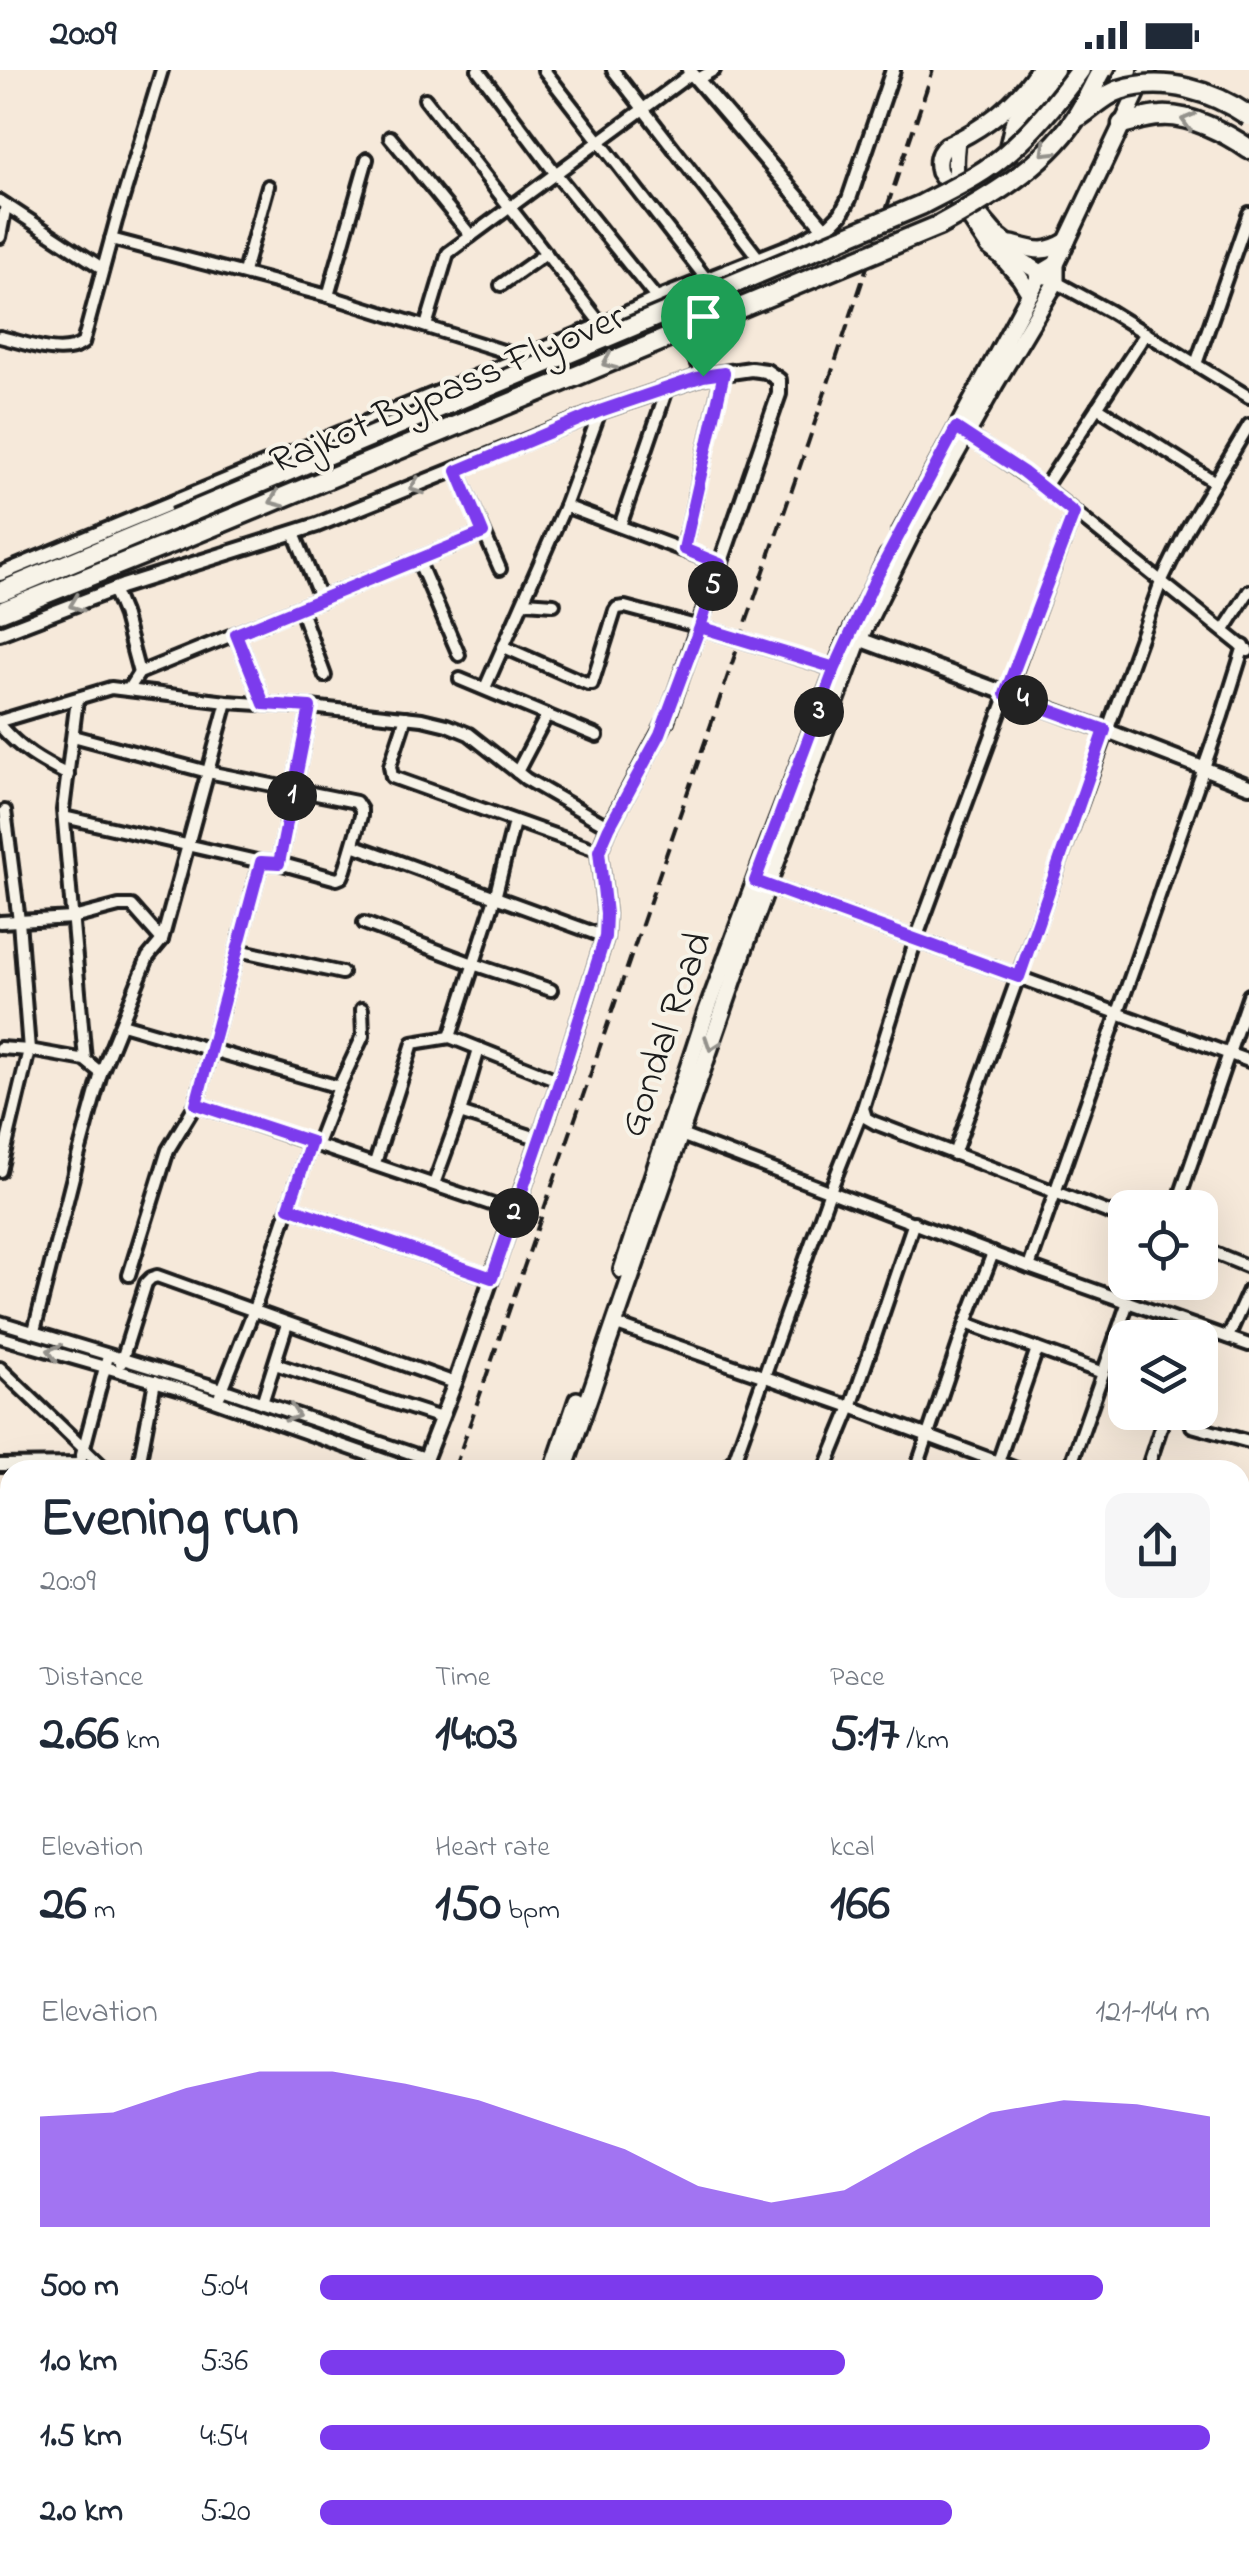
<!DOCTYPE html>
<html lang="en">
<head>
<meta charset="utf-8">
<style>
	:root { --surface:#fff; --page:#f6f6f7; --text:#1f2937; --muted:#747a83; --accent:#7c3aed }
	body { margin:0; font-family:"Indie Flower",sans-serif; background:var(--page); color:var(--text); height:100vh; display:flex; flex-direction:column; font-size:38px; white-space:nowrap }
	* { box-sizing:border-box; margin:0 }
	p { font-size:32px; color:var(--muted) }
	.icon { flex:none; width:55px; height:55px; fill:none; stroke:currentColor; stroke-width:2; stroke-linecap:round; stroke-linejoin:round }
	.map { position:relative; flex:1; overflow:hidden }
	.side { position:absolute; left:0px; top:1390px; width:1250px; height:1110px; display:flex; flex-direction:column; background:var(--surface); border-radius:30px 30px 0 0; box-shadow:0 10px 40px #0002 }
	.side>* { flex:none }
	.tools { position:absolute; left:1108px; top:1120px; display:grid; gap:20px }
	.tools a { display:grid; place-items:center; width:110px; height:110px; border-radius:20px; background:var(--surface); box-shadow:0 10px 40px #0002; font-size:50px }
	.pin { position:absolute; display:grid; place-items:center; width:85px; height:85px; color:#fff; margin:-102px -42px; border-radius:50% 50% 50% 0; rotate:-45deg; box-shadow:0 0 10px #0007 }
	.pin .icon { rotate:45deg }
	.km { position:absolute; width:50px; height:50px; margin:-25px; border-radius:50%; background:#222; color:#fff; font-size:28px; line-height:50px; text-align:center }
	.round { display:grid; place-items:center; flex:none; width:105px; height:105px; border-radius:20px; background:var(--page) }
	.head { display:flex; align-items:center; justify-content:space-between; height:170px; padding:0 40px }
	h1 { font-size:55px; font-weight:800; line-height:75px }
	.figures { display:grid; grid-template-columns:repeat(3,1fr); gap:15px; height:170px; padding:10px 40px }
	.figures div { display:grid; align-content:center }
	.figures b { font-size:50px; font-weight:800 }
	.figures small { font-size:28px; font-weight:400 }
	.figures p { font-size:28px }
	.chart { height:280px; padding:20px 40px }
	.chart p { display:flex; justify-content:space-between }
	.chart svg { width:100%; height:180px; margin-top:10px; fill:var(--accent); opacity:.7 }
	ul { padding:0 40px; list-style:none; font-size:32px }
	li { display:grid; grid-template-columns:160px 120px 1fr; align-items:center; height:75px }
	li i { height:25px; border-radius:12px; background:var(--accent) }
	.status { display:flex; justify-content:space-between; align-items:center; height:70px; padding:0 50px; background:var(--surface); direction:ltr }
	.status svg { height:28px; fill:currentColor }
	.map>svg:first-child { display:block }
</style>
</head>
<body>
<div class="status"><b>20:09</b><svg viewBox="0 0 49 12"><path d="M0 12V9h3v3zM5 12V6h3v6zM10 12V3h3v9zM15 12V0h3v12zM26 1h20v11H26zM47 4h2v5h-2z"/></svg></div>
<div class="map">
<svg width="1249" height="2500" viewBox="0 0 1249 2500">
	<rect width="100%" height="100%" fill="#f6e9da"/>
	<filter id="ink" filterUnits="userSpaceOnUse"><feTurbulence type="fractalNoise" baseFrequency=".01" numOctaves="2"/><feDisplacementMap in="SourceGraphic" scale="20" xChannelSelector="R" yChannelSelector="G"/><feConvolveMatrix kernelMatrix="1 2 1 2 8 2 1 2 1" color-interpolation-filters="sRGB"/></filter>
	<g filter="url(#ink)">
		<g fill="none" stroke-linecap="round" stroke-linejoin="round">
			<g stroke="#1c1c1c" stroke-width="18">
				<g id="minor">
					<polyline points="478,0 556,104 657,229"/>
					<polyline points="544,0 708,211"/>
					<polyline points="613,0 760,190"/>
					<polyline points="698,9 714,0"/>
					<polyline points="425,29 602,255"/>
					<polyline points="390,67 471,166"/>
					<polyline points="0,131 102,198"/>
					<polyline points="0,167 6,135"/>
					<polyline points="111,169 328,226 522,287"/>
					<polyline points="244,202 268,116"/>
					<polyline points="1056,212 1111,242 1249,327"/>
					<polyline points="501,215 546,183"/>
					<polyline points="328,226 367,89"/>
					<polyline points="426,256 448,183 692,3"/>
					<path d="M0,267c24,5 62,22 83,6l33,-122 46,-151"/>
					<polyline points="1196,294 1249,143"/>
					<polyline points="1097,337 1215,412"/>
					<polyline points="965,363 1052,424 1248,581"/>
					<polyline points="457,401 500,499"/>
					<polyline points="1044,418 1146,263"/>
					<polyline points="565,436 720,494"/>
					<polyline points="1074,443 916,869 863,1038 866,1048 875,1053 1125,1149"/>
					<polyline points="620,456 667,319"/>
					<polyline points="294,463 321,530"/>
					<polyline points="684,479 723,303"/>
					<polyline points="418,490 459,585"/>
					<polyline points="113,519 123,543 139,603"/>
					<polyline points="525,532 554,534"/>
					<polyline points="300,538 325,606"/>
					<polyline points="1224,560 1249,521"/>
					<polyline points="236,564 264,634"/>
					<polyline points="504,577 588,614 592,614 615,541 617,538 625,537 700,557 835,599"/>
					<polyline points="460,609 597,666"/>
					<polyline points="485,618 565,436 600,341"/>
					<polyline points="128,620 139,603 483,463"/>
					<polyline points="77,629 63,740 85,990"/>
					<polyline points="406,647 390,696 392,707 599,781"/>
					<polyline points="0,651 111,618 227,632 310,637 422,649 447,655 469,664 526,709 609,757"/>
					<path d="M0,656c21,24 40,35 68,49"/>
					<polyline points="517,702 547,645"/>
					<polyline points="64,747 261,792 279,793 337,809 342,807 345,800 361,746 361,740 356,732 208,702 73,666"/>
					<polyline points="353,775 605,867"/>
					<polyline points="279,793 310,637"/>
					<polyline points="766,815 1249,991"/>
					<polyline points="0,852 73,848 119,836 132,836 162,870"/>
					<polyline points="364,853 473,894 551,920"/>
					<polyline points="238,880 342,903"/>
					<polyline points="122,954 339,1017 317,1074"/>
					<polyline points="450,967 495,828 514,752"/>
					<polyline points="0,978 29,980 85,990 101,1003"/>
					<polyline points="339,1017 363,966 362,939"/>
					<polyline points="196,1034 514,1142"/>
					<polyline points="460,1043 540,1069"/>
					<polyline points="681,1065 1029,1197 1249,1275"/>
					<polyline points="954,1084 1161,512 1187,459 1249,355"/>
					<polyline points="375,1093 413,973 450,967 560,1011"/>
					<polyline points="0,1101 29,980 19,851 5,741"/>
					<polyline points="434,1114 460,1043 479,979"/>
					<polyline points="289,1137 491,1208"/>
					<polyline points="1176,1138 1249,925"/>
					<polyline points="1200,1177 1249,1197"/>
					<polyline points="1029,1197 1222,646 1244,576"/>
					<polyline points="129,1205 168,1080 196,1034 261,792"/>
					<polyline points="0,1252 222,1319 425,1388"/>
					<polyline points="966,1253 1103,1303"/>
					<polyline points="614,1254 851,1337 1019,1400"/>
					<polyline points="34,1261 78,1087 101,1003 148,887 162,870 227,632"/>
					<polyline points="0,1267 185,1320 412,1400"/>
					<polyline points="1228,1267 1249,1220"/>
					<polyline points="121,1293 146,1213 151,1208 157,1206 455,1313"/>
					<polyline points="275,1294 441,1348"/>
					<polyline points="0,1298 106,1400"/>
					<polyline points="220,1325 253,1242 311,1072"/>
					<polyline points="262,1333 287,1254"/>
					<polyline points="1192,1356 1249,1372"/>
					<polyline points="998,1392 1037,1279"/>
					<polyline points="0,1395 81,1394"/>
					<polyline points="78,1400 107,1290"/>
					<polyline points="138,1400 155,1311"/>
					<polyline points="724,1400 735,1388 830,1121 863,1038"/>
					<polyline points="825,1400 851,1337 914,1152"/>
					<polyline points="916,1400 966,1253 993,1183"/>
					<polyline points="1069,1400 1128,1232"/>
					<polyline points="1147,1400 1166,1342"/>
					<polyline points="1240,1429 1249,1432"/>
					<polyline points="0,1474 10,1478"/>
					<polyline points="1240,1553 1249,1528"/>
					<polyline points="0,1572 10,1551"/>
					<polyline points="1240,1592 1249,1595"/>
					<polyline points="1240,1668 1249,1670"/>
					<polyline points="0,1737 10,1714"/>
					<polyline points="0,1757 10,1761"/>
					<polyline points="1240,1774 1249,1775"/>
					<polyline points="1240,1898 1249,1903"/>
					<polyline points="0,1973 10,1978"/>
					<polyline points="3,2194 10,2178"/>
					<polyline points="0,2217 9,2197"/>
					<polyline points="0,2276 7,2259"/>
					<polyline points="1240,2348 1249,2352"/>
					<polyline points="6,2432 10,2418"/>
					<polyline points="728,2490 765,2500"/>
					<polyline points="1071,2490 1109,2500"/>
					<polyline points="824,2500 826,2490"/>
					<polyline points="924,2500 926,2490"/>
					<polyline points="1025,2500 1028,2490"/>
				</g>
			</g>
			<g stroke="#1c1c1c" stroke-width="20">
				<g id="tertiary">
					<polyline points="689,0 825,159"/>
					<polyline points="674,234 703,306"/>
					<polyline points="0,504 602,255 657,229 798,173 830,155 841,144 849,129 893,0"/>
					<polyline points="0,563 123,516 317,455 600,341 703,306 751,299 766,301 779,310 779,324 666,651 609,757 599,781 606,844 605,867 560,1011 455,1313 421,1400"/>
					<polyline points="859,569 1105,660 1249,716"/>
					<polyline points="1240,1877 1249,1850"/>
					<polyline points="1240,2172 1249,2175"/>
					<polyline points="1240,2279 1249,2242"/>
					<polyline points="46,2500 49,2490"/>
					<polyline points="1185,2500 1187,2490"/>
				</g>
			</g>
			<g stroke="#1c1c1c" stroke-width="22">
				<g id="secondary">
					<path d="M1038,0c-23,35 -53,58 -91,75 -9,7 -11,16 -8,27l50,75 12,9 19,4 26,16"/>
					<path d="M957,70c-1,10 -3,21 -1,32 6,20 24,45 38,60 13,13 17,10 26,28"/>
					<path d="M1012,174c25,7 33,10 55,-3"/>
					<polyline points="1002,187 1020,208 1030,224"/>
					<polyline points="901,462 1041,203 1056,194"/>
					<polyline points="622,1200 706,943 768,776 845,575 888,486"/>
					<polyline points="553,1400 577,1330"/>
					<polyline points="564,1400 747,871 859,569 915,456 995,314 1056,212 1056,194 1148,0"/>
					<polyline points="177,2500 181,2490"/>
				</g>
			</g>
			<g stroke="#1c1c1c" stroke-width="25">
				<g id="trunk">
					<polyline points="1117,20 1128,0"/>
					<path d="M1122,54c13,-3 26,-8 39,-8 29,-2 65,17 88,33"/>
					<polyline points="1008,83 1015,52 1054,0"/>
					<polyline points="0,522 174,449"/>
					<polyline points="0,542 180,470"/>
				</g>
			</g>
			<use href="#minor" stroke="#f7f3e8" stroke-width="10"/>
			<use href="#tertiary" stroke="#f7f3e8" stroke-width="12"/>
			<use href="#secondary" stroke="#f7f3e8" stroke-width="15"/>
			<use href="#trunk" stroke="#f7f3e8" stroke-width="18"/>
			<g stroke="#1c1c1c" stroke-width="4" stroke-dasharray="15 8" stroke-linecap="butt">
				<polyline points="454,1400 808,373 933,0"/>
				<polyline points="80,2500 84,2490"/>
			</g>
			<g stroke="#1c1c1c" stroke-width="25" stroke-linecap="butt">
				<g id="trunk-bridge">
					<path d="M1080,46c12,-8 26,-22 40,-26 45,-14 92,1 129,26"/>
					<path d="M174,449l747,-314c30,-16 62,-30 87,-53 27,-23 51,-53 72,-82"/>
					<path d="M180,470l758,-314c49,-27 105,-59 137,-107 10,-15 18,-33 27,-49"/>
				</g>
			</g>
			<use href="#trunk-bridge" stroke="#f7f3e8" stroke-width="18"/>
		</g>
		<defs><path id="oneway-chevron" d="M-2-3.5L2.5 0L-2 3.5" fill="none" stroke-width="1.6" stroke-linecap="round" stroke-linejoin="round" transform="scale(2.5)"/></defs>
		<g stroke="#94928c">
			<use href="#oneway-chevron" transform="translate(1188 51) rotate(-164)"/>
			<use href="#oneway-chevron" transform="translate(1047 80) rotate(136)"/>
			<use href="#oneway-chevron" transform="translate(609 292) rotate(157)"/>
			<use href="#oneway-chevron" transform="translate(416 417) rotate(159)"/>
			<use href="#oneway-chevron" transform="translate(276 430) rotate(157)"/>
			<use href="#oneway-chevron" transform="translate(76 534) rotate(159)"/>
			<use href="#oneway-chevron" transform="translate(712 974) rotate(109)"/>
			<use href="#oneway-chevron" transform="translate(54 1282) rotate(-165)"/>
			<use href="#oneway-chevron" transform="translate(293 1344) rotate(19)"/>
		</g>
	</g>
	<g fill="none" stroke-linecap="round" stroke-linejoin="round" filter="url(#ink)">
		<g stroke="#fff" stroke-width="20">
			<polyline id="route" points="703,306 600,341 457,401 483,463 236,564 264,634 310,637 279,793 261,792 196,1034 311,1072 289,1137 492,1208 560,1010 605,867 606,844 599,781 609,758 660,664 700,557 835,598 755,811 1019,907 1105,660 1005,624 1074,443 1023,402 956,358 874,512 835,598 700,557 720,494 684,479 724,303 703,306"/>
		</g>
		<use href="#route" stroke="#7c3aed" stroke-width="12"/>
	</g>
	<g text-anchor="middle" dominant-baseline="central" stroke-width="8" stroke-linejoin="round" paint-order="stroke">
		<g font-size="40" fill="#1c1c1c" stroke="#f7f3e8">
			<text transform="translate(448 321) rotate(-23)">Rajkot Bypass Flyover</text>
			<text transform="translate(667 965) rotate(-71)">Gondal Road</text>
		</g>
	</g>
</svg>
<div class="tools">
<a><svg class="icon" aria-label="locate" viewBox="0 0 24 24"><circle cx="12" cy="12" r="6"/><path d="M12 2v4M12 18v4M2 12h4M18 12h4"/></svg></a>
<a><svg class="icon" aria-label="layers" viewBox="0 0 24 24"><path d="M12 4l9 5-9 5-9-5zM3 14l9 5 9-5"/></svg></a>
</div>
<div class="pin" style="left:703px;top:306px;background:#1e9e55"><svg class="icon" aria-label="arrive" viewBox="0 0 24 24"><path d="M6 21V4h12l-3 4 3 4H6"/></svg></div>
<b class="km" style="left:292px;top:726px">1</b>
<b class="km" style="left:514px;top:1143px">2</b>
<b class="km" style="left:819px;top:642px">3</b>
<b class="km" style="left:1023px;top:630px">4</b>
<b class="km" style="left:713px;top:516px">5</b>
<section class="side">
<div class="head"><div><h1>Evening run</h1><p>20:09</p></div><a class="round"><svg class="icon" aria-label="share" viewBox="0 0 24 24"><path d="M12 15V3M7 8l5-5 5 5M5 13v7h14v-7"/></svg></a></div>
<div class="figures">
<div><p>Distance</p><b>2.66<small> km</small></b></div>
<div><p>Time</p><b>14:03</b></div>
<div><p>Pace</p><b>5:17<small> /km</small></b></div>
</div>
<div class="figures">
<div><p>Elevation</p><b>26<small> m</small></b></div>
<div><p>Heart rate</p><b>150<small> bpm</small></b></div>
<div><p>kcal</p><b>166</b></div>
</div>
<div class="chart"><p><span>Elevation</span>121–144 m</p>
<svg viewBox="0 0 160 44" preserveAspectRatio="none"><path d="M0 44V17L10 16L20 10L30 6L40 6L50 9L60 13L70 19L80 25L90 34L100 38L110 35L120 25L130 16L140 13L150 14L160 17V44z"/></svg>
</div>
<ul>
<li><b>500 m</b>5:04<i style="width:88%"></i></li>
<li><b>1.0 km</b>5:36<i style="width:59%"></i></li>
<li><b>1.5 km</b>4:54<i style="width:100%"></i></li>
<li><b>2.0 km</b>5:20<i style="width:71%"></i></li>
</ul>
</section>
</div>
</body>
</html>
